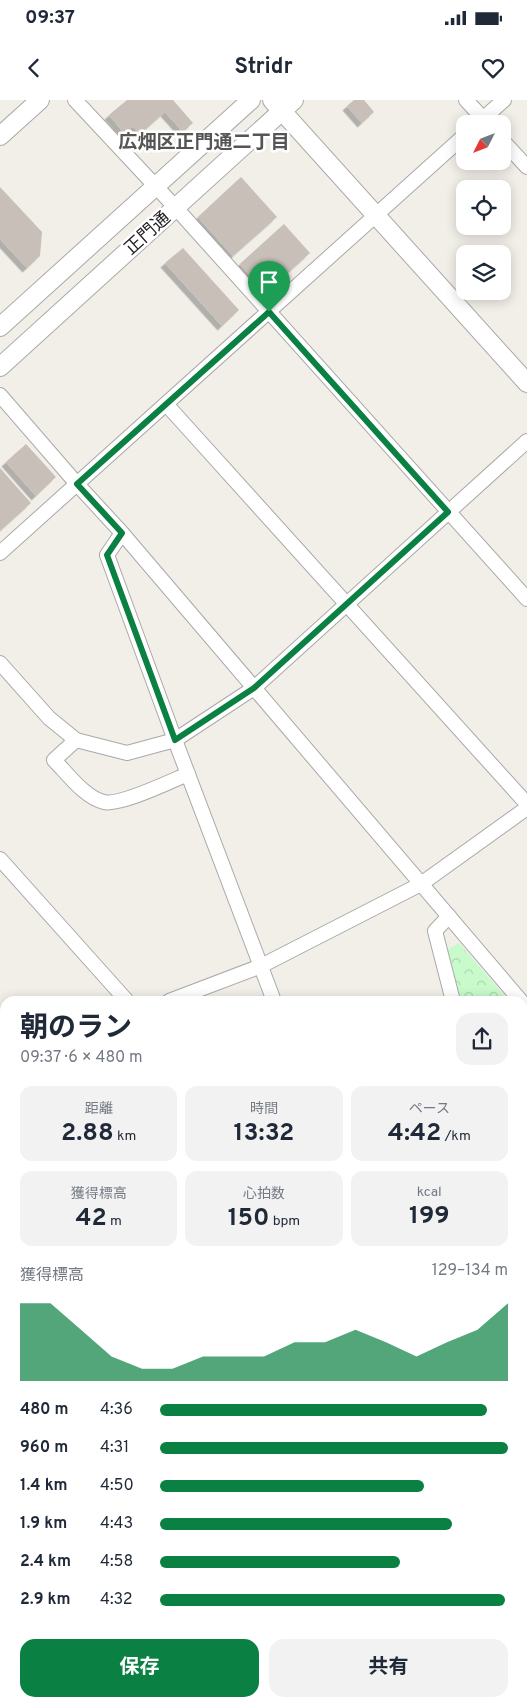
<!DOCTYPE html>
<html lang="ja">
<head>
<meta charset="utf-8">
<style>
	:root { --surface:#fff; --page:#f2f2f3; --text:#1f2937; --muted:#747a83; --accent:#0b8043 }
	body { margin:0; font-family:Overpass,"Noto Sans JP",sans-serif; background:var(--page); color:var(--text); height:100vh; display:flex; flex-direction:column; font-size:19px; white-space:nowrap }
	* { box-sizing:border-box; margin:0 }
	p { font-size:16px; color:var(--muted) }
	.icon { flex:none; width:28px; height:28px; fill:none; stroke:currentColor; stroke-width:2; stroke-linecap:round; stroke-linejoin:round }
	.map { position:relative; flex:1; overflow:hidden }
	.drawer { position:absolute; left:0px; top:896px; width:528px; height:711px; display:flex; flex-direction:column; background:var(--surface); border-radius:15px 15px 0 0; box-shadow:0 2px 12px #0003 }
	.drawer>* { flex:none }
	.needle { width:32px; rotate:228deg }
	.fabs { position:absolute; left:456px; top:15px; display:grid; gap:10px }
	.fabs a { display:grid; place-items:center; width:55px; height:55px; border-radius:10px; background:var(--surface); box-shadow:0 2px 12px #0003; font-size:25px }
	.pin { position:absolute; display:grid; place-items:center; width:42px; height:42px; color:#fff; margin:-51px -21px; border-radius:50% 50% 50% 0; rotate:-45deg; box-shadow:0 0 5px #0007 }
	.pin .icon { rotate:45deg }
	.round { display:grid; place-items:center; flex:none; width:52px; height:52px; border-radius:15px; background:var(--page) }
	.headline { display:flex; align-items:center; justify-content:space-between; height:85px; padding:0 20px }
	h1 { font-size:28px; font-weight:700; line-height:38px }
	.figures { display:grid; grid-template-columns:repeat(3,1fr); gap:8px; height:85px; padding:5px 20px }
	.figures div { display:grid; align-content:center; border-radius:12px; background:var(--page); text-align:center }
	.figures b { font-size:25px; font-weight:700 }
	.figures small { font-size:14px; font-weight:400 }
	.figures p { font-size:14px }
	.chart { height:140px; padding:10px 20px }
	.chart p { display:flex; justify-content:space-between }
	.chart svg { width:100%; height:90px; margin-top:5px; fill:var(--accent); opacity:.7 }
	.action { display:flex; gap:10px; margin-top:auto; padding:10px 20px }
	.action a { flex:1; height:58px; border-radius:15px; background:var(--accent); color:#fff; font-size:20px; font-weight:700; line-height:58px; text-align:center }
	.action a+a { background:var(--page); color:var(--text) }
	ul { padding:0 20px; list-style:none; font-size:16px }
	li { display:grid; grid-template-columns:80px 60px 1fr; align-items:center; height:38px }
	li i { height:12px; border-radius:6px; background:var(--accent) }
	.status { display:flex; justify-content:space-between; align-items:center; height:35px; padding:0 25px; background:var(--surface); direction:ltr }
	.status svg { height:14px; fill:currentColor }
	header { display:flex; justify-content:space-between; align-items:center; height:65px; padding:0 20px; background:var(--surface); font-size:22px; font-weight:700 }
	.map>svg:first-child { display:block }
</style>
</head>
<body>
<div class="status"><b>09:37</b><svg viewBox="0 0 49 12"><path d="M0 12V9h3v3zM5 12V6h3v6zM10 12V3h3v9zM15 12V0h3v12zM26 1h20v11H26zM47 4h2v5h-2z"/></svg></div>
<header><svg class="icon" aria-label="back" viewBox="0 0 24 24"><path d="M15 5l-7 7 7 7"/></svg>Stridr<svg class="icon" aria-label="heart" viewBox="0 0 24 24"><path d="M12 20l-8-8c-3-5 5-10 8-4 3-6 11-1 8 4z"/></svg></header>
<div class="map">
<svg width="527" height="1607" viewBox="0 0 527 1607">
	<defs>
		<pattern id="park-crowns" width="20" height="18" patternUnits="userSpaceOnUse" patternTransform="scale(1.25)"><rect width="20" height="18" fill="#c8facc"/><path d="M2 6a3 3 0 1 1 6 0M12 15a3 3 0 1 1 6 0" fill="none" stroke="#acd6af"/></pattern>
		<filter id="shadow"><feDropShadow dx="-4.5" dy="4.5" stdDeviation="0" flood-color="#0004"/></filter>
	</defs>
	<rect width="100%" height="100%" fill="#f2efe9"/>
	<g fill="url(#park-crowns)">
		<polygon points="459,843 509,901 460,901 446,850"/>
		<polygon points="522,917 527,922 527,1056 523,1060"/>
	</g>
	<g fill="#c7bfb8" filter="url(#shadow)">
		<polygon points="127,0 173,0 193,23 183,32 165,12 140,34 133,26 125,34 109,15"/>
		<polygon points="354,0 364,0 374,12 362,23 347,6"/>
		<polygon points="241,77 277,117 233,156 198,117"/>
		<polygon points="0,87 42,132 40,156 27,168 0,139"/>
		<polygon points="284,124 310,153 266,193 240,164"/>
		<polygon points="183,148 239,210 222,226 165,163"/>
		<polygon points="26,344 56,377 36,396 6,362"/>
		<polygon points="0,368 31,403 0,431"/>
		<polygon points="0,1427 5,1432 5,1461 0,1466"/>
		<polygon points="527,1458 527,1486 522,1481 522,1461"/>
		<polygon points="12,1602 44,1602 39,1607 16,1607"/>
		<polygon points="119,1602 171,1602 175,1607 124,1607"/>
	</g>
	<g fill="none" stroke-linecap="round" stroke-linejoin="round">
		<g stroke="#a9a9a9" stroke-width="16">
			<g id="minor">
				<polyline points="75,0 176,108 527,499"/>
				<polyline points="466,0 488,24"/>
				<polyline points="477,24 504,0"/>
				<polyline points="502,40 527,67"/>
				<polyline points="0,295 77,384 122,433 521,901"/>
				<polyline points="166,304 527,704"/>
				<polyline points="122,433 107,455 175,640 274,901"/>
				<polyline points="0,453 465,35"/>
				<polyline points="0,563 49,618 76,640 127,653 175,640 254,588 527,341"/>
				<path d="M76,640l-22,20c13,13 31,38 50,42 16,4 67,-21 84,-28"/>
				<polyline points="0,759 127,901"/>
				<polyline points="449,816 435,831 453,901"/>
				<polyline points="169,901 261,866 421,784 527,708"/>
				<polyline points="0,968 5,966"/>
				<polyline points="0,977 5,982"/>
				<polyline points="522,1071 527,1067"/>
				<polyline points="522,1167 527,1178"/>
				<polyline points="0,1168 5,1179"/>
				<polyline points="522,1427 527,1423"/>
				<polyline points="522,1528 527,1533"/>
				<polyline points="322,1607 327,1602"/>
			</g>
		</g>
		<g stroke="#a9a9a9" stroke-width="20">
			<g id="tertiary">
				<polyline points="272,0 527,283"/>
				<polyline points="0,36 40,0"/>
				<polyline points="0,227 251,0"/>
				<polyline points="0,267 294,0"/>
			</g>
		</g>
		<g stroke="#707d05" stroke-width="22">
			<g id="secondary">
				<polyline points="0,1373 5,1378"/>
				<polyline points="226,1602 231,1607"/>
				<polyline points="511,1607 516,1602"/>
			</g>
		</g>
		<use href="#minor" stroke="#fff" stroke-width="14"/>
		<use href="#tertiary" stroke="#fff" stroke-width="18"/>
		<use href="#secondary" stroke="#f7fabf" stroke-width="20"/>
	</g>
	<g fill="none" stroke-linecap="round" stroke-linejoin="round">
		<g stroke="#fff" stroke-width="10">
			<polygon id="route" points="269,212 448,412 254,588 175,640 107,455 122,433 77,384"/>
		</g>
		<use href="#route" stroke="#0b8043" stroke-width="6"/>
	</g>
	<g text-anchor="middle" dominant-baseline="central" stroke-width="5" stroke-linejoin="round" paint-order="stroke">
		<g font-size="18" fill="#222" stroke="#fff">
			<text transform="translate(148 134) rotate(-42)">正門通</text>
		</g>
		<g font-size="19" font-weight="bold" fill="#555" stroke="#fff">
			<text x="204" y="43">広畑区正門通二丁目</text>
		</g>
	</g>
</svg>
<div class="fabs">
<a><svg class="needle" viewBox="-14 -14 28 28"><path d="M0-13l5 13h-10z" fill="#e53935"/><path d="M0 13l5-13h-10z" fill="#747a83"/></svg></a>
<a><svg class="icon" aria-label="locate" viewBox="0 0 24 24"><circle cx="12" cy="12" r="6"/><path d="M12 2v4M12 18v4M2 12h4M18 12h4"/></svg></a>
<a><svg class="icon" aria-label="layers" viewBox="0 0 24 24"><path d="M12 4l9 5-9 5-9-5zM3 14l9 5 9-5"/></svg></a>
</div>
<div class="pin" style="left:269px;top:212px;background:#1e9e55"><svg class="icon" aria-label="arrive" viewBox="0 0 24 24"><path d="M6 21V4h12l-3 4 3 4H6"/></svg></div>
<section class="drawer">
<div class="headline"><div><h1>朝のラン</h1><p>09:37 · 6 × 480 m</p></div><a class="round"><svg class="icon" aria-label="share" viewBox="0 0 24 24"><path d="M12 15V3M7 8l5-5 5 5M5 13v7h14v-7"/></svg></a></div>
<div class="figures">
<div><p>距離</p><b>2.88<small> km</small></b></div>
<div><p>時間</p><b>13:32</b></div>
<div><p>ペース</p><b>4:42<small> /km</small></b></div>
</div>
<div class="figures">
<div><p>獲得標高</p><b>42<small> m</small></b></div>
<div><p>心拍数</p><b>150<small> bpm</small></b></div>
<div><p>kcal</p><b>199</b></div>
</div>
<div class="chart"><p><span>獲得標高</span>129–134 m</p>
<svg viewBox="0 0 160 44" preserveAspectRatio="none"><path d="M0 44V6L10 6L20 19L30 32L40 38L50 38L60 32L70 32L80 32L90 25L100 25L110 19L120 25L130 32L140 25L150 19L160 6V44z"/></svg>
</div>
<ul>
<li><b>480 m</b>4:36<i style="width:94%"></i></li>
<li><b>960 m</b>4:31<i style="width:100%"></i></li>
<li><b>1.4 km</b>4:50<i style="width:76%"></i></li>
<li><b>1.9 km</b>4:43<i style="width:84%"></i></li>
<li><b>2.4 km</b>4:58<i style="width:69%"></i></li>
<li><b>2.9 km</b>4:32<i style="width:99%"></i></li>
</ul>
<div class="action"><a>保存</a><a>共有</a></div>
</section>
</div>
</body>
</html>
